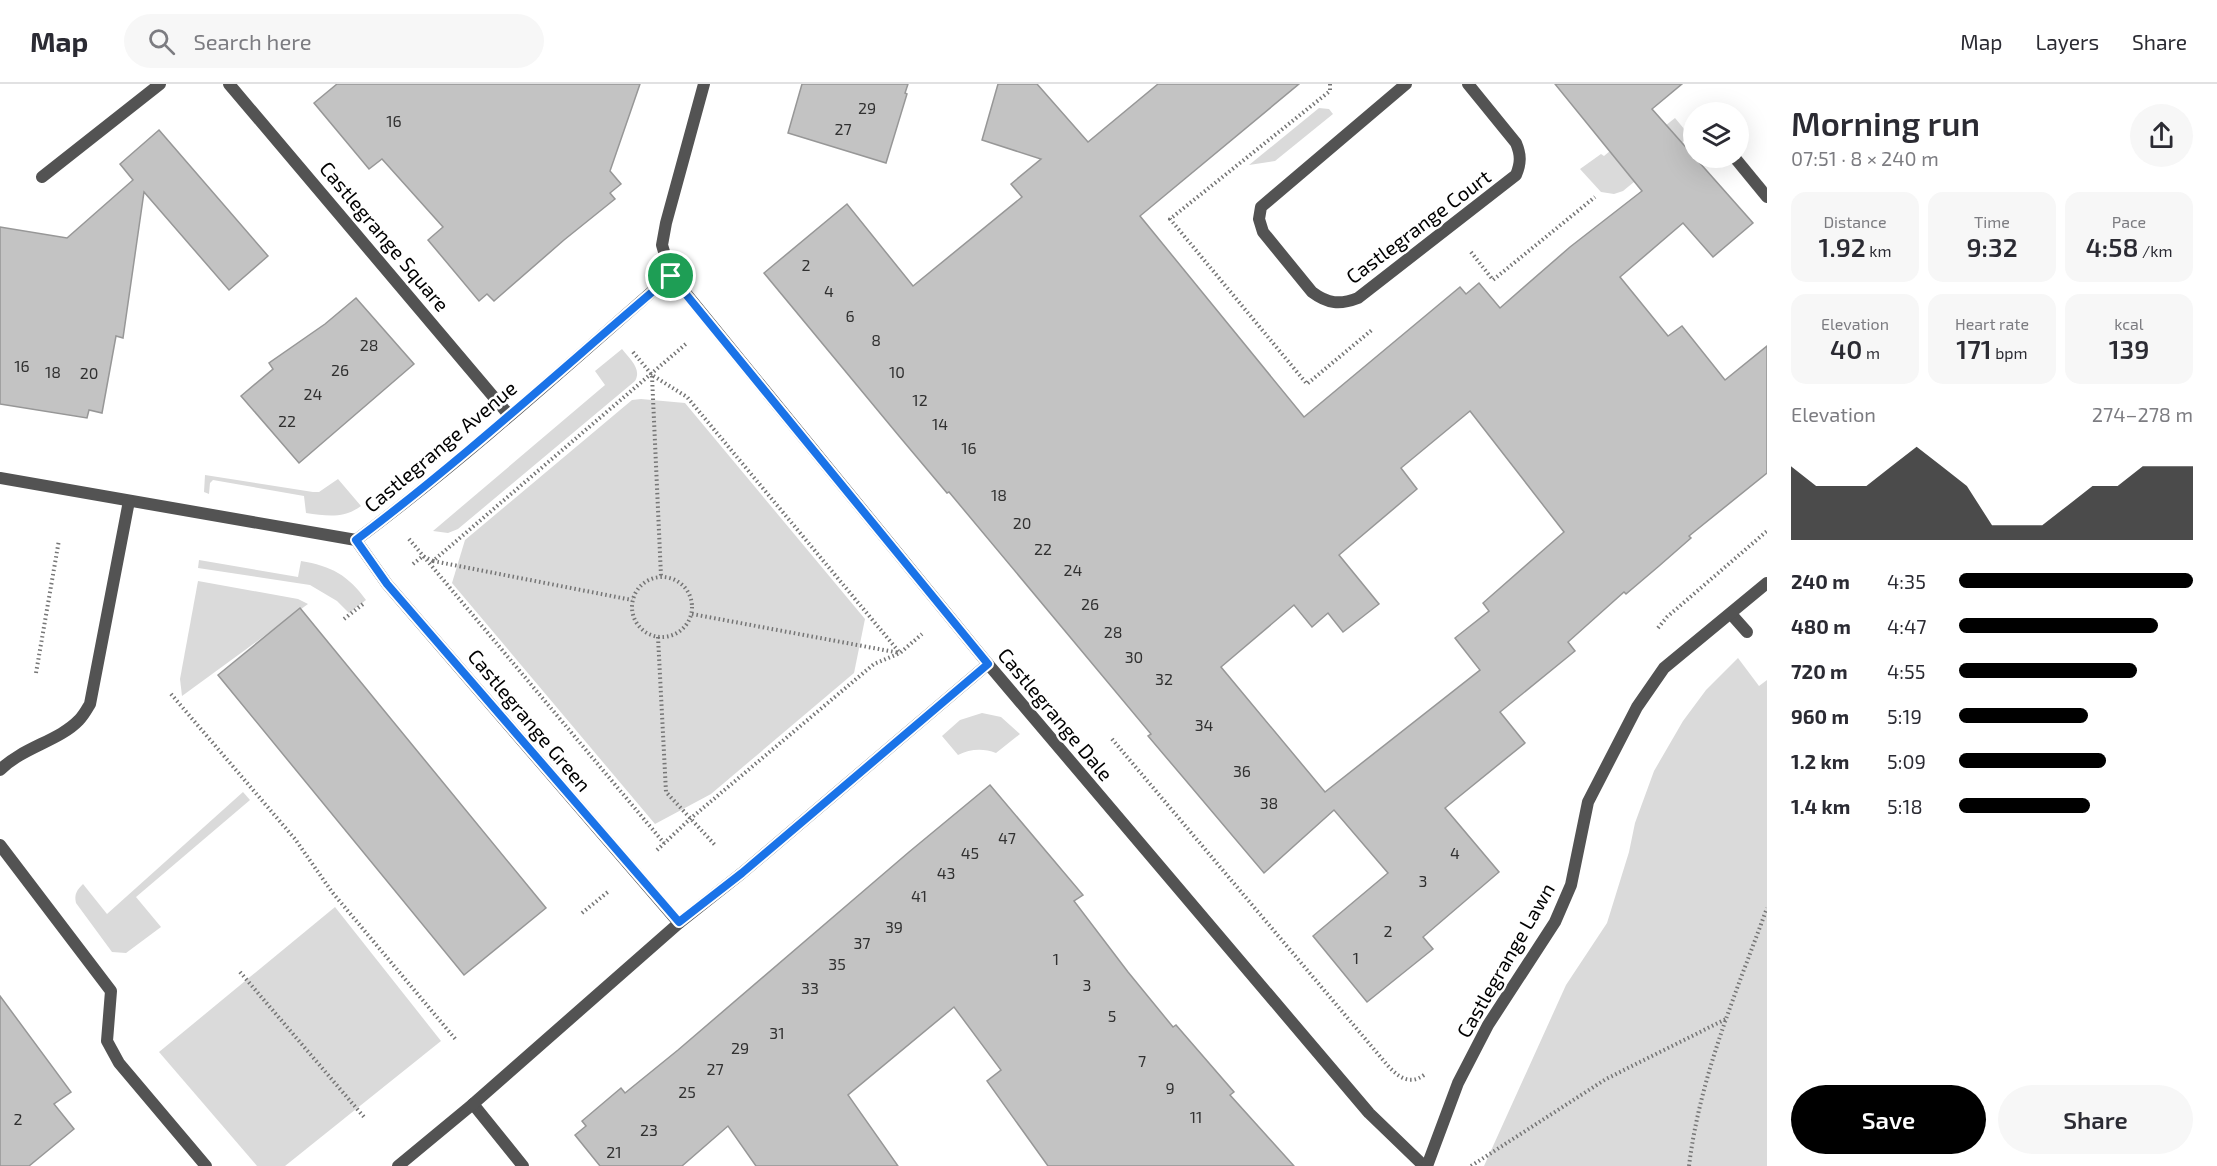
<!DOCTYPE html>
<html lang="en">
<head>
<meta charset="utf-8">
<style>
	:root { --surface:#fff; --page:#f7f7f7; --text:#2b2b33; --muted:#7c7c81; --line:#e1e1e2; --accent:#000 }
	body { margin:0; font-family:"Exo 2",sans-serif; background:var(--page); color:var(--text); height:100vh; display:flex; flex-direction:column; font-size:22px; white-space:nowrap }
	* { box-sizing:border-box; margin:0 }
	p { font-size:20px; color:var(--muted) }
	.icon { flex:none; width:33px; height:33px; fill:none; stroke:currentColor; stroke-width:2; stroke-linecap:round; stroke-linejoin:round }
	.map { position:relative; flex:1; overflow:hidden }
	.details { display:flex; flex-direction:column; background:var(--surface); width:450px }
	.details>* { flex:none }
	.controls { position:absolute; left:1683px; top:18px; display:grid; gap:12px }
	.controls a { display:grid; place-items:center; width:66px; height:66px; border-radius:50%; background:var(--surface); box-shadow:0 6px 24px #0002; font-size:30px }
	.pin { position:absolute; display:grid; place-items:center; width:51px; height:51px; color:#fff; margin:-26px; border:3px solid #fff; border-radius:50%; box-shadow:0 2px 6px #0007 }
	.round { display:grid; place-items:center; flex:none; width:63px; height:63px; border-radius:32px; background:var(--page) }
	.headline { display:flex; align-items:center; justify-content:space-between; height:102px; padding:0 24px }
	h1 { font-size:33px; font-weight:600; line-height:45px }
	.figures { display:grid; grid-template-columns:repeat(3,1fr); gap:9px; height:102px; padding:6px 24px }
	.figures div { display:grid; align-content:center; border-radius:15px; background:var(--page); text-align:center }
	.figures b { font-size:26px; font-weight:600 }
	.figures small { font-size:16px; font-weight:400 }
	.figures p { font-size:16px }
	.chart { height:168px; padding:12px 24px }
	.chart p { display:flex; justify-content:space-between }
	.chart svg { width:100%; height:108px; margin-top:6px; fill:var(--accent); opacity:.7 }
	.action { display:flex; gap:12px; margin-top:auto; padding:12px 24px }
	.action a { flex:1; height:69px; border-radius:36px; background:var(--accent); color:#fff; font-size:24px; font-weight:600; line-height:69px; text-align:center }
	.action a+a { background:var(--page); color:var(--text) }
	ul { padding:0 24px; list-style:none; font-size:20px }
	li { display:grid; grid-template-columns:96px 72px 1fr; align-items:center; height:45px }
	li i { height:15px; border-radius:8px; background:var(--accent) }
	header { display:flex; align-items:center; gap:36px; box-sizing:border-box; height:84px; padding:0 30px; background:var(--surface); border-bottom:2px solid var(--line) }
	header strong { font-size:28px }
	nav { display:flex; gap:33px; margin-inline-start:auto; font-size:21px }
	.search { width:420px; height:54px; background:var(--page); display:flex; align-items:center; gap:15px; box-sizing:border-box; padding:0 21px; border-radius:33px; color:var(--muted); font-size:22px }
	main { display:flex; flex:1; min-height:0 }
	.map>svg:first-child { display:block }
</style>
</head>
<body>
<header>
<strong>Map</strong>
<div class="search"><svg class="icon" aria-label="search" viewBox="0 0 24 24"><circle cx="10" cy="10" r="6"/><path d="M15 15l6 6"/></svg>Search here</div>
<nav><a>Map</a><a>Layers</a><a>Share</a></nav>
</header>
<main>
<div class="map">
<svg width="1767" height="1082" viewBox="0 0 1767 1082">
	<rect width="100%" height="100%" fill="#fff"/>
	<g fill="#dadada">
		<polygon points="1319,24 1329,25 1333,30 1275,77 1249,81"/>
		<polygon points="1655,30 1665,42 1675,34 1690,52 1623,107 1614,110 1601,108 1580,85 1601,70 1604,72"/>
		<path d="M622,265c8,10 20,20 13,32l-177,148 -10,4 -15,-2 172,-146 -10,-14z"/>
		<polygon points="641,315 685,319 865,535 854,589 711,710 655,740 452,499 465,456 632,316"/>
		<path d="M205,391l108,17h6l19,-13 23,27c-18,13 -34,10 -55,7l-2,-17 -91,-16 -3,3 -1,11 -5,-2z"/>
		<path d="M199,476l99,17 3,-16c30,5 47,14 65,39l-17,13 -12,-12 -27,-16 -112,-17z"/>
		<polygon points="198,497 298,515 308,520 182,612 180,595"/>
		<polygon points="1738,574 1759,602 1767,596 1767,1082 1484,1082 1566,901 1607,839 1629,768 1635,739 1654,687 1683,637 1706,606"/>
		<path d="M982,629l19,4 19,17 -24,19c-13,-5 -26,-4 -38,2l-16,-19 18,-16z"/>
		<path d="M243,708l7,8 -114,97 25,30 -35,26 -14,-1 -36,-49c-2,-9 1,-13 7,-19l24,30z"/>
		<polygon points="335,823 441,957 285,1082 257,1082 159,968"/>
	</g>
	<g fill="#c3c3c3" stroke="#979797" stroke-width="1.5" fill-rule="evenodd">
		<polygon points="337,0 640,0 610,87 621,100 610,109 615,115 564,156 494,217 487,210 479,217 428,156 443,143 382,75 369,85 314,19"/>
		<polygon points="802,0 908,0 905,9 907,10 886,79 788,49"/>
		<path d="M998,0h39l51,58 70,-58h141l-159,132 164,201 156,-130 6,7 13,-11 21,25 70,-61 72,-56 -87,-107h127l-30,25 101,114 -40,34 -30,-34 -63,54 48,59 14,-10 43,54 42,-34v127l-78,63 2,2 -32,28 -33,28 -2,-2 -56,50 7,9 -75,61 25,31 -80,65 54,64 -76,65 10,12 -66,53 -54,-66 75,-63 -54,-63 -70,63 -82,-97 -34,-40 3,-2 -202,-242 -2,1 -48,-57 -135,-163 83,-69 66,82 109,-89 -11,-13 30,-25 -59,-19zM1470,327l94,121 -81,71 6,8 -34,27 25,32 -155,122 -104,-125 73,-62 18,22 16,-14 15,19 36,-28 -40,-49 78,-66 -16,-21z"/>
		<polygon points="159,46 268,172 229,206 144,108 123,254 116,252 102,329 89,326 87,334 0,320 0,143 67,154 133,96 120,80"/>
		<polygon points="356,214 414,280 299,379 241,312 273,285 269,279 325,240"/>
		<polygon points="300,524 546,824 464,891 218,591"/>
		<polygon points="990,701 1083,811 1074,817 1128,888 1173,943 1176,941 1234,1008 1230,1011 1294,1082 1048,1082 987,997 1001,986 954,923 848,1011 898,1082 756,1082 728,1042 682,1082 600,1082 575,1051 586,1042 582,1037 621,1004 625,1009 678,966 909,768"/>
		<polygon points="0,912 71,1008 54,1020 74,1045 29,1082 0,1082"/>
	</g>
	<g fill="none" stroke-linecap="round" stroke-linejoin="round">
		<g stroke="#757575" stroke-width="4" stroke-dasharray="1.5 3" stroke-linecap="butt">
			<polyline points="1330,0 1330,7 1170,135 1307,300 1373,245"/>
			<polyline points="1691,60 1694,64"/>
			<polyline points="1471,168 1493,196 1595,113"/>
			<polyline points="633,268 652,291 687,313 900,569"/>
			<polyline points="652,292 661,492"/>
			<polyline points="409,455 664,759"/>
			<polyline points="433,477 632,516"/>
			<polyline points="413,480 423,472 433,477 687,259"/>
			<circle cx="662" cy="523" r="30"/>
			<polyline points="692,530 900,569"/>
			<polyline points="344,535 363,520"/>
			<polyline points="1658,544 1667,533 1767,447"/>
			<polyline points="658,553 666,708 715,761"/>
			<polyline points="36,589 59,456"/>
			<polyline points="171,610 295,755 332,808 457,957"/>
			<path d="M1112,655l277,328c11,11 21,18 35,8"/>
			<polyline points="657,766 690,735 874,580 900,569 922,550"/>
			<polyline points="582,829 609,807"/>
			<polyline points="240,888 364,1033"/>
			<polyline points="1471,1082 1606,995 1726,935"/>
			<path d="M1689,1082c11,-90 47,-173 78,-258"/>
		</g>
		<g stroke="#535353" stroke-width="12">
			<polyline points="229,0 509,331"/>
			<polyline points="704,0 666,139 662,161 671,191 988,580 1369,1029 1424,1082"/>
			<path d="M1406,0l-145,123 -2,12 4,13 49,60c16,12 28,13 46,6l158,-123c5,-12 5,-20 0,-32l-48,-59"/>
			<polyline points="1735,74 1767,113"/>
			<polyline points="42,93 160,0"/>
			<path d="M0,394l356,62c110,-82 212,-175 315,-265"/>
			<polyline points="356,456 387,500 679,839"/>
			<polyline points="1731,530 1747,548"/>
			<path d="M0,686c23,-23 59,-29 79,-50 5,-5 8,-11 11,-16l39,-203"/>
			<polyline points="0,761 111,907 107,957 119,979 206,1082"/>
			<polyline points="473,1020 523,1082"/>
			<polyline points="398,1082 473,1020 679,839 742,789 988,580"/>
			<polyline points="1427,1082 1458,999 1488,941 1555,838 1571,801 1588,718 1637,623 1664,584 1767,499"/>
		</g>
	</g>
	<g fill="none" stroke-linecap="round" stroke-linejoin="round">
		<g stroke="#fff" stroke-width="12">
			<path id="route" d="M671,192l317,388 -246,209 -63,49 -292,-338 -31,-44c110,-83 211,-176 315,-264z"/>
		</g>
		<use href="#route" stroke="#1a73e8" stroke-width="8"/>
	</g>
	<g text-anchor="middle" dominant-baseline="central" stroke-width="5" stroke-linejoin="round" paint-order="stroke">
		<g font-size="16" fill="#313131">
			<text x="867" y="23">29</text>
			<text x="394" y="36">16</text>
			<text x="843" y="44">27</text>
			<text x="806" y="180">2</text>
			<text x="829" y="206">4</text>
			<text x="850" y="231">6</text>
			<text x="876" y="255">8</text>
			<text x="369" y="260">28</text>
			<text x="22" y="281">16</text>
			<text x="340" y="285">26</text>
			<text x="53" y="287">18</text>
			<text x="897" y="287">10</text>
			<text x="89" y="288">20</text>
			<text x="313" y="309">24</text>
			<text x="920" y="315">12</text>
			<text x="287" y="336">22</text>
			<text x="940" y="339">14</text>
			<text x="969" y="363">16</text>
			<text x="999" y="410">18</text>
			<text x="1022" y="438">20</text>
			<text x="1043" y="464">22</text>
			<text x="1073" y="485">24</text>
			<text x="1090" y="519">26</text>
			<text x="1113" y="547">28</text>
			<text x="1134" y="572">30</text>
			<text x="1164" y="594">32</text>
			<text x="1204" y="640">34</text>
			<text x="1242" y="686">36</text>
			<text x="1269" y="718">38</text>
			<text x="1007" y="753">47</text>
			<text x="970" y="768">45</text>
			<text x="1455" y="768">4</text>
			<text x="946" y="788">43</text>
			<text x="1423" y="796">3</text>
			<text x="919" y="811">41</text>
			<text x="894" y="842">39</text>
			<text x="1388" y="846">2</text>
			<text x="862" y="858">37</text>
			<text x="1356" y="873">1</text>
			<text x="1056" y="874">1</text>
			<text x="837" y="879">35</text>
			<text x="1087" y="900">3</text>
			<text x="810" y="903">33</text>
			<text x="1112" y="931">5</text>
			<text x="777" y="948">31</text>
			<text x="740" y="963">29</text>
			<text x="1142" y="976">7</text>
			<text x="715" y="984">27</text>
			<text x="1170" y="1003">9</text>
			<text x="687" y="1007">25</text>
			<text x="1196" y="1032">11</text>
			<text x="18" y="1034">2</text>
			<text x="649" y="1045">23</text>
			<text x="614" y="1067">21</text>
		</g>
		<g font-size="20" fill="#000" stroke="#fff">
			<text transform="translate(1418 142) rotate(-37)">Castlegrange Court</text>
			<text transform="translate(385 152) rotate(50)">Castlegrange Square</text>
			<text transform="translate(440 362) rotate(-40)">Castlegrange Avenue</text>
			<text transform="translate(1056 630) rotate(50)">Castlegrange Dale</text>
			<text transform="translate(530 636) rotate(50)">Castlegrange Green</text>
			<text transform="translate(1505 876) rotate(-60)">Castlegrange Lawn</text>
		</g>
	</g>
</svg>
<div class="controls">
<a><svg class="icon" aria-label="layers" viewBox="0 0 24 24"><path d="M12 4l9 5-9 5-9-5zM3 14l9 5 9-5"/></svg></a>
</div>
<div class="pin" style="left:671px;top:192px;background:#1e9e55"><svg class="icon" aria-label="arrive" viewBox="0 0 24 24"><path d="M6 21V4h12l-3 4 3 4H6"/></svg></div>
</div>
<section class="details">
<div class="headline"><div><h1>Morning run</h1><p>07:51 · 8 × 240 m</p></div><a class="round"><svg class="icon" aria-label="share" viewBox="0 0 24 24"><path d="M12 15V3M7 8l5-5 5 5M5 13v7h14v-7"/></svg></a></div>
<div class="figures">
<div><p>Distance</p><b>1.92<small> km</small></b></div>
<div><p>Time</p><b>9:32</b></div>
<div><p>Pace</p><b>4:58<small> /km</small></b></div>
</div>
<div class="figures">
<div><p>Elevation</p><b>40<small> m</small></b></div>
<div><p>Heart rate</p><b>171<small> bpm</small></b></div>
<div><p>kcal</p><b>139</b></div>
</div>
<div class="chart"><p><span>Elevation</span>274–278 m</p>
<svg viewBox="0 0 160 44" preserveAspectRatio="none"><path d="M0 44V14L10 22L20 22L30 22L40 14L50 6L60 14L70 22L80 38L90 38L100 38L110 30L120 22L130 22L140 14L150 14L160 14V44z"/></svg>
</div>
<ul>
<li><b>240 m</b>4:35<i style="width:100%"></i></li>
<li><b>480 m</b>4:47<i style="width:85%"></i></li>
<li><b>720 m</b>4:55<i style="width:76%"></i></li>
<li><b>960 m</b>5:19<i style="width:55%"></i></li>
<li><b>1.2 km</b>5:09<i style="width:63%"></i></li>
<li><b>1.4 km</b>5:18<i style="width:56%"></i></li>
</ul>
<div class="action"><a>Save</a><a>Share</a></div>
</section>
</main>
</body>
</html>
